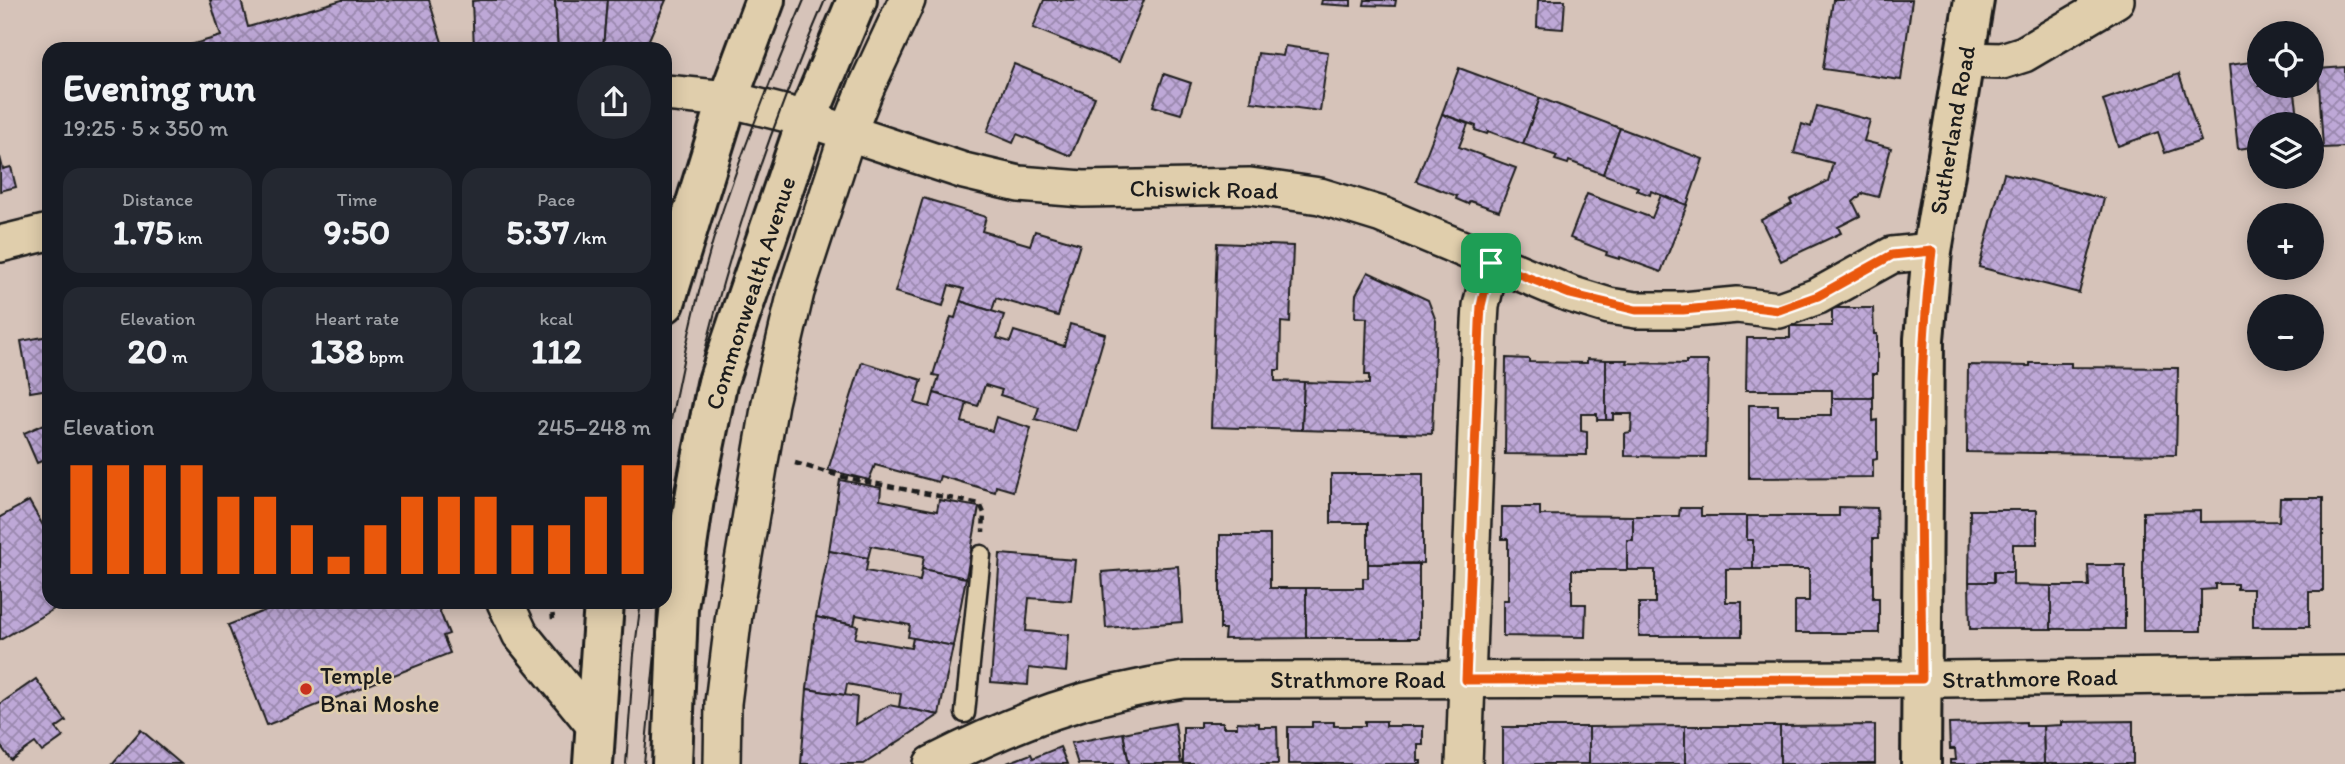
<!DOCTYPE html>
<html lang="en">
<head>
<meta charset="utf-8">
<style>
	:root { --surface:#171b24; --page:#242831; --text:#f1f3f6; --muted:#9ea1a6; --accent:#ea580c }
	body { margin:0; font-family:Itim,sans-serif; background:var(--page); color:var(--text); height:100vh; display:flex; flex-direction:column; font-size:26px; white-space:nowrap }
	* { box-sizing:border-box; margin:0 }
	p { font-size:23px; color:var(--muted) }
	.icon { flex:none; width:38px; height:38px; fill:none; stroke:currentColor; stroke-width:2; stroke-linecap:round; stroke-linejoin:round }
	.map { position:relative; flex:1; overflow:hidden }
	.panel { position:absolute; left:42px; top:42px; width:630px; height:567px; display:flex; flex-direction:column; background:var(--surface); border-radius:21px; box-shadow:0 4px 18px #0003 }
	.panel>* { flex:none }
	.buttons { position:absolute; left:2247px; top:21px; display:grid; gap:14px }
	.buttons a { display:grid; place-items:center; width:77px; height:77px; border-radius:50%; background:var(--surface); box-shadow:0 4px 18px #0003; font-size:35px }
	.pin { position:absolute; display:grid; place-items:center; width:60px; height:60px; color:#fff; margin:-30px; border-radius:14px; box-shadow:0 4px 10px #0006 }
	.round { display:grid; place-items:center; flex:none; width:74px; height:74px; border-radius:37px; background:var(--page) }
	.overview { display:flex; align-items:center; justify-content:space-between; height:119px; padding:0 21px }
	h1 { font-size:38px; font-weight:700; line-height:52px }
	.stats { display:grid; grid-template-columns:repeat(3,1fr); gap:10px; height:119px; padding:7px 21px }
	.stats div { display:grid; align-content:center; border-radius:18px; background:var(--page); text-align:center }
	.stats b { font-size:35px; font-weight:700 }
	.stats small { font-size:19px; font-weight:400 }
	.stats p { font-size:19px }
	.chart { height:196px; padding:14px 21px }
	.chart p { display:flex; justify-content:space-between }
	.chart svg { width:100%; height:126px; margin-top:7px; stroke:var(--accent); stroke-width:6 }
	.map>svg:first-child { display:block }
</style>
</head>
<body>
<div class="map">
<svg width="2345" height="764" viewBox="0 0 2345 764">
	<defs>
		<pattern id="building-cross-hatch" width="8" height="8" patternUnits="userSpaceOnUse" patternTransform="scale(1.75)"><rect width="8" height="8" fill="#bea8d7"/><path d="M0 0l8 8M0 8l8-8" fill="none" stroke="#9a88ae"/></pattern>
	</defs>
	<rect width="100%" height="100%" fill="#d6c3b9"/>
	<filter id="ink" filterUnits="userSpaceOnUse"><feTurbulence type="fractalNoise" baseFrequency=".0143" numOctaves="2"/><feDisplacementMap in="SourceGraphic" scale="14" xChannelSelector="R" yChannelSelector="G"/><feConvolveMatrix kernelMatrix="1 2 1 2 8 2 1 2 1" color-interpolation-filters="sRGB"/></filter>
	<g filter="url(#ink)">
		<g fill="url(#building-cross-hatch)" stroke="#1c1c1c" stroke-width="2">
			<polygon points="210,0 241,0 248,27 342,0 429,0 444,49 177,49 221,36"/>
			<polygon points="481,0 555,0 558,49 474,49 472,1"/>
			<polygon points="555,0 607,0 603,49 558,49"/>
			<polygon points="607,0 666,0 645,49 603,49"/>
			<polygon points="1044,0 1144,0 1119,62 1033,28"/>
			<polygon points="1322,0 1351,0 1351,6 1321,4"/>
			<polygon points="1365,0 1396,0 1395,6 1364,5"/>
			<polygon points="1538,0 1565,0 1563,29 1537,27"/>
			<polygon points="1833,0 1912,0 1901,80 1823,69"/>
			<polygon points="1285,46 1328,52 1320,111 1251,102 1258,53 1283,56"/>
			<polygon points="2259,61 2259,86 2294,86 2299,124 2259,124 2259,146 2238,149 2229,65"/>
			<polygon points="1014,64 1095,97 1071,156 1017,134 1013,143 987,132"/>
			<polygon points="2345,67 2345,147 2323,148 2318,69"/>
			<polygon points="1459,68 1540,98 1523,144 1488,131 1487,134 1475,130 1476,126 1442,114"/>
			<polygon points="1164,74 1191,83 1181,114 1153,106"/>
			<polygon points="2179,74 2201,141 2165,153 2158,132 2118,146 2103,100"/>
			<polygon points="1540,98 1620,128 1603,174 1569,161 1568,164 1555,160 1557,156 1523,144"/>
			<polygon points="1817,106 1870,120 1864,141 1891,148 1878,197 1863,193 1853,202 1860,216 1838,227 1841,233 1781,261 1761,220 1792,204 1790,200 1828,181 1833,163 1794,153 1802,124 1811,127"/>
			<polygon points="1442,114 1468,124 1459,147 1516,168 1499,211 1470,201 1468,204 1456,199 1457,196 1416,181"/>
			<polygon points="1620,128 1703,159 1687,205 1651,191 1650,195 1636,190 1638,187 1603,174"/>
			<polygon points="0,157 3,169 11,167 16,187 0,191"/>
			<polygon points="2004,173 2104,199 2079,293 1979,267"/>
			<polygon points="1587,194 1652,218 1661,195 1687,205 1661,272 1620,257 1619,259 1606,255 1607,252 1570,238"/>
			<polygon points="923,198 986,217 982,231 1030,245 1035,231 1080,244 1058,316 996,298 992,311 960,301 964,289 949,285 943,306 895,292"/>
			<polygon points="1217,243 1293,246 1290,323 1281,322 1280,370 1275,370 1275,381 1304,382 1302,430 1211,427"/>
			<polygon points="1368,272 1428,300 1436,321 1432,434 1302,430 1304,382 1369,384 1369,375 1365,375 1367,318 1355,317 1356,294"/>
			<polygon points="960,301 1004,315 997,338 1010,342 1014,331 1064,346 1070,324 1105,334 1076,431 1035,419 1039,407 1000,395 1002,390 985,385 978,406 934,393 939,376 933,375 951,317 955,318"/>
			<polygon points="1832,308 1873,308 1874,334 1877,334 1877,374 1873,374 1873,398 1832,398 1832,390 1746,390 1747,338 1790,338 1790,326 1832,326"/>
			<polygon points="49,336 49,389 30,392 21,341"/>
			<polygon points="1506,358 1529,359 1529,362 1587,363 1587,359 1606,360 1606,420 1597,420 1597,414 1581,414 1581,431 1587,432 1587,455 1505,454"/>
			<polygon points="1606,360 1628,360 1627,363 1686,364 1686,361 1708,361 1706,457 1625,456 1625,433 1631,432 1632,414 1613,414 1613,420 1606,420"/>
			<polygon points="862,362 922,380 915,403 930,407 934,393 967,403 962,422 992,431 996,417 1031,428 1013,491 996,486 995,492 940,476 938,482 875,465 869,480 828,470"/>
			<polygon points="2030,363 2071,363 2071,367 2178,368 2176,455 1967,452 1968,365 2030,366"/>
			<polygon points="1832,398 1873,398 1873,421 1877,420 1877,459 1873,460 1873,477 1749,478 1749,405 1778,405 1778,415 1832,415"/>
			<polygon points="49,422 49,458 37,463 24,433"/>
			<polygon points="1331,474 1423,474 1423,563 1368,564 1368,523 1331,523"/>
			<polygon points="840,480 881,488 880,500 937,511 939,500 979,507 966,578 922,569 924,556 871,546 868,558 829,551"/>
			<polygon points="2280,498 2323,498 2323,592 2309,592 2309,627 2253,627 2253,589 2237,589 2237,584 2215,584 2215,589 2201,590 2201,631 2143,631 2143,512 2200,511 2200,522 2279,521"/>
			<polygon points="29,501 49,536 49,602 66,602 0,640 0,517"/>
			<polygon points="1502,507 1540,507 1540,515 1633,516 1633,540 1627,540 1627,570 1572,570 1572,604 1586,604 1585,637 1503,636 1503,600 1508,600 1508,539 1502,539"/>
			<polygon points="1839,507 1877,508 1878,539 1873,539 1873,598 1879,598 1879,633 1795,633 1795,601 1809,601 1809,569 1753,569 1753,540 1747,540 1747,516 1839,516"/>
			<polygon points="1680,508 1701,508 1701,516 1747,516 1747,540 1753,540 1753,569 1726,569 1726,602 1742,602 1742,636 1639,636 1639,603 1655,603 1655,570 1627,570 1627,540 1633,540 1633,516 1679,516"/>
			<polygon points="1970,510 2037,510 2037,544 2013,544 2013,572 1994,572 1994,582 1969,582"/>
			<polygon points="1220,535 1270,535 1270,588 1306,588 1306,638 1224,639 1225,629 1220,629"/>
			<polygon points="829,551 868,558 866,571 920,581 922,569 966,578 953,646 908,637 910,625 856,615 854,625 816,617"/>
			<polygon points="1000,554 1075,560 1071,601 1029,598 1026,631 1069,635 1066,672 1029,668 1028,685 991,682"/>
			<polygon points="1368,564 1419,564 1419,638 1306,638 1306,588 1363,588 1363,578 1368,578"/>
			<polygon points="2088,565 2125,565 2125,629 2051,629 2051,586 2089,586"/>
			<polygon points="1178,566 1182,622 1106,628 1102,572"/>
			<polygon points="1994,572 2013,572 2013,585 2051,586 2051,629 1970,629 1969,582 1994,582"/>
			<polygon points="287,602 436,602 449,634 443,636 450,653 267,725 228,625"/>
			<polygon points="816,617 858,626 855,638 911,648 913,638 953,646 939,715 899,707 901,694 847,684 845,695 807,689"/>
			<polygon points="36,679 66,721 56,728 63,737 42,752 35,743 11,760 0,745 0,704"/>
			<polygon points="807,689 857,697 855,725 889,705 939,715 864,764 801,764"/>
			<polygon points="1365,721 1386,721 1386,726 1423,726 1423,745 1418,745 1418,761 1421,761 1421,764 1288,764 1288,727 1312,727 1312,722 1334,722 1334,726 1365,726"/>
			<polygon points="2133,721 2133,764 2044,764 2043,726 2061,725 2061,722"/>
			<polygon points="1200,722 1223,722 1223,727 1237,727 1237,722 1259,723 1259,727 1277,727 1278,764 1183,764 1183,727 1200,727"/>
			<polygon points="2026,722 2026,726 2043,726 2044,764 1950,764 1950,760 1956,760 1955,749 1950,749 1949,724"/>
			<polygon points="1175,723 1181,764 1129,764 1123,733"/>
			<polygon points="1875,725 1875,764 1780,764 1780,726"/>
			<rect x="1685" y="726" width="95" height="38"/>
			<polygon points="1685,726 1685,764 1589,764 1589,727"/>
			<rect x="1503" y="727" width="86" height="37"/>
			<polygon points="141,730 181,764 112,764"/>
			<polygon points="1123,733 1129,764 1078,764 1071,743"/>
			<polygon points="1060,747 1067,764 1007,763 1031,754 1033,758"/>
		</g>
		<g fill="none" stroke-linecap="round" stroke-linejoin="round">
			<g stroke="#1c1c1c" stroke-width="23">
				<polyline id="service" points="965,713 981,555"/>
			</g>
			<g stroke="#1c1c1c" stroke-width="40">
				<g id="minor">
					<polyline points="1964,60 2002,61 2024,54 2116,0"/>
					<polyline points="665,93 728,99 807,119 964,171 1019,184 1083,189 1250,186 1320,196 1382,215 1570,294 1609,306 1636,310 1683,310 1737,305 1779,310 1818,296 1892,255 1932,251"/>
					<polyline points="0,244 49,232"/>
					<polyline points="505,602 520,634 595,726"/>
					<polyline points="722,764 723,703 734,614 770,403 796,292 848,133 866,88 907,0"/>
					<path d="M932,764c84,-43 158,-71 252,-84l762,-1 399,-5"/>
					<polyline points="1464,764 1480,323 1481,306 1491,263"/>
				</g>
			</g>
			<g stroke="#1c1c1c" stroke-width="44">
				<polyline id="tertiary" points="1921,764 1924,339 1932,251 1974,0"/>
			</g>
			<g stroke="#1c1c1c" stroke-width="44">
				<g id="primary">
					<polyline points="665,303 728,99 765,0"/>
					<polyline points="593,764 604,602"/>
					<polyline points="672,764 678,608 695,492 717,384 807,119 857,0"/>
				</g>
			</g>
			<g stroke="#1c1c1c" stroke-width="4.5" stroke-dasharray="7 5" stroke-linecap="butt">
				<polyline points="795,463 847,478 980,504 984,513 983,532"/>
				<polyline points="551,602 553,619"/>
			</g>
			<use href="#service" stroke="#e0ceac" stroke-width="18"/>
			<use href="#minor" stroke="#e0ceac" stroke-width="35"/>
			<use href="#tertiary" stroke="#e0ceac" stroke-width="38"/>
			<use href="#primary" stroke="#e0ceac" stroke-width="38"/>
			<g stroke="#1c1c1c" stroke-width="2">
				<path d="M665,452c14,-77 30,-154 53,-228 25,-76 55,-150 86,-224"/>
				<path d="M665,566c24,-196 82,-386 160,-566"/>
				<polyline points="626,764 634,654 641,602"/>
				<polyline points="644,764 660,602"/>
			</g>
		</g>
	</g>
	<g fill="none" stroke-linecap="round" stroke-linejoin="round" filter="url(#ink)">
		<g stroke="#fff" stroke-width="14">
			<path id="route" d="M1932,251c-17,139 -11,287 -10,428l-456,1 14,-357 1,-17 10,-43 79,31 66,16h47l54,-5 42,5 39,-14 74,-41z"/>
		</g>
		<use href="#route" stroke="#ea580c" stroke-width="9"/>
	</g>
	<circle fill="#c8321e" stroke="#e0ceac" stroke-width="2.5" cx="306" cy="689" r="7"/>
	<g text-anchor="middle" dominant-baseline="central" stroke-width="5" stroke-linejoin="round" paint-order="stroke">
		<g font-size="24" fill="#1c1c1c" stroke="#e0ceac">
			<text transform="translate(1952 130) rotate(-80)">Sutherland Road</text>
			<text transform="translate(1204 189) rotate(1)">Chiswick Road</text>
			<text transform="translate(750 293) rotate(-72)">Commonwealth Avenue</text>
			<text transform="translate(2030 678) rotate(-1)">Strathmore Road</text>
			<text x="1358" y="679">Strathmore Road</text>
		</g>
		<g font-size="24" fill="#1c1c1c" stroke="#e0ceac" text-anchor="start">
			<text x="320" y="675">Temple<tspan x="320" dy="28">Bnai Moshe</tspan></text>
		</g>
	</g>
</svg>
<div class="buttons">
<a><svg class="icon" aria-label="locate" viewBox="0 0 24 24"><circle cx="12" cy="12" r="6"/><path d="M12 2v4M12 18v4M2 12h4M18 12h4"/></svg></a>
<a><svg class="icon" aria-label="layers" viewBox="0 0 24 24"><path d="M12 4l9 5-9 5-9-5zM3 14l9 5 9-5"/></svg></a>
<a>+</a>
<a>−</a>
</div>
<div class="pin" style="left:1491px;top:263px;background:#1e9e55"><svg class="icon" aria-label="arrive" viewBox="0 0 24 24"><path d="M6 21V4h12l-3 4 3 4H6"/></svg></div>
<section class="panel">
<div class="overview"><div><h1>Evening run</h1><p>19:25 · 5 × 350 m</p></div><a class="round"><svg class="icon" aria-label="share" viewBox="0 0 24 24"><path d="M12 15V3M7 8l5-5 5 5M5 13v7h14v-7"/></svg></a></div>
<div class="stats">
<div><p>Distance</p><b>1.75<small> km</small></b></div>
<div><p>Time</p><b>9:50</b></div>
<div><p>Pace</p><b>5:37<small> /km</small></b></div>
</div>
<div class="stats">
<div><p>Elevation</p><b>20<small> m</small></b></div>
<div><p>Heart rate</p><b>138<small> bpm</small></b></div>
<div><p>kcal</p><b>112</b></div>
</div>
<div class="chart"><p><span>Elevation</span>245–248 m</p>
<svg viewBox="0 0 160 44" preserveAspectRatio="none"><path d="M5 44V6M15 44V6M25 44V6M35 44V6M45 44V17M55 44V17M65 44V27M75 44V38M85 44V27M95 44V17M105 44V17M115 44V17M125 44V27M135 44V27M145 44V17M155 44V6"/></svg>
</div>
</section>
</div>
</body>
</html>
